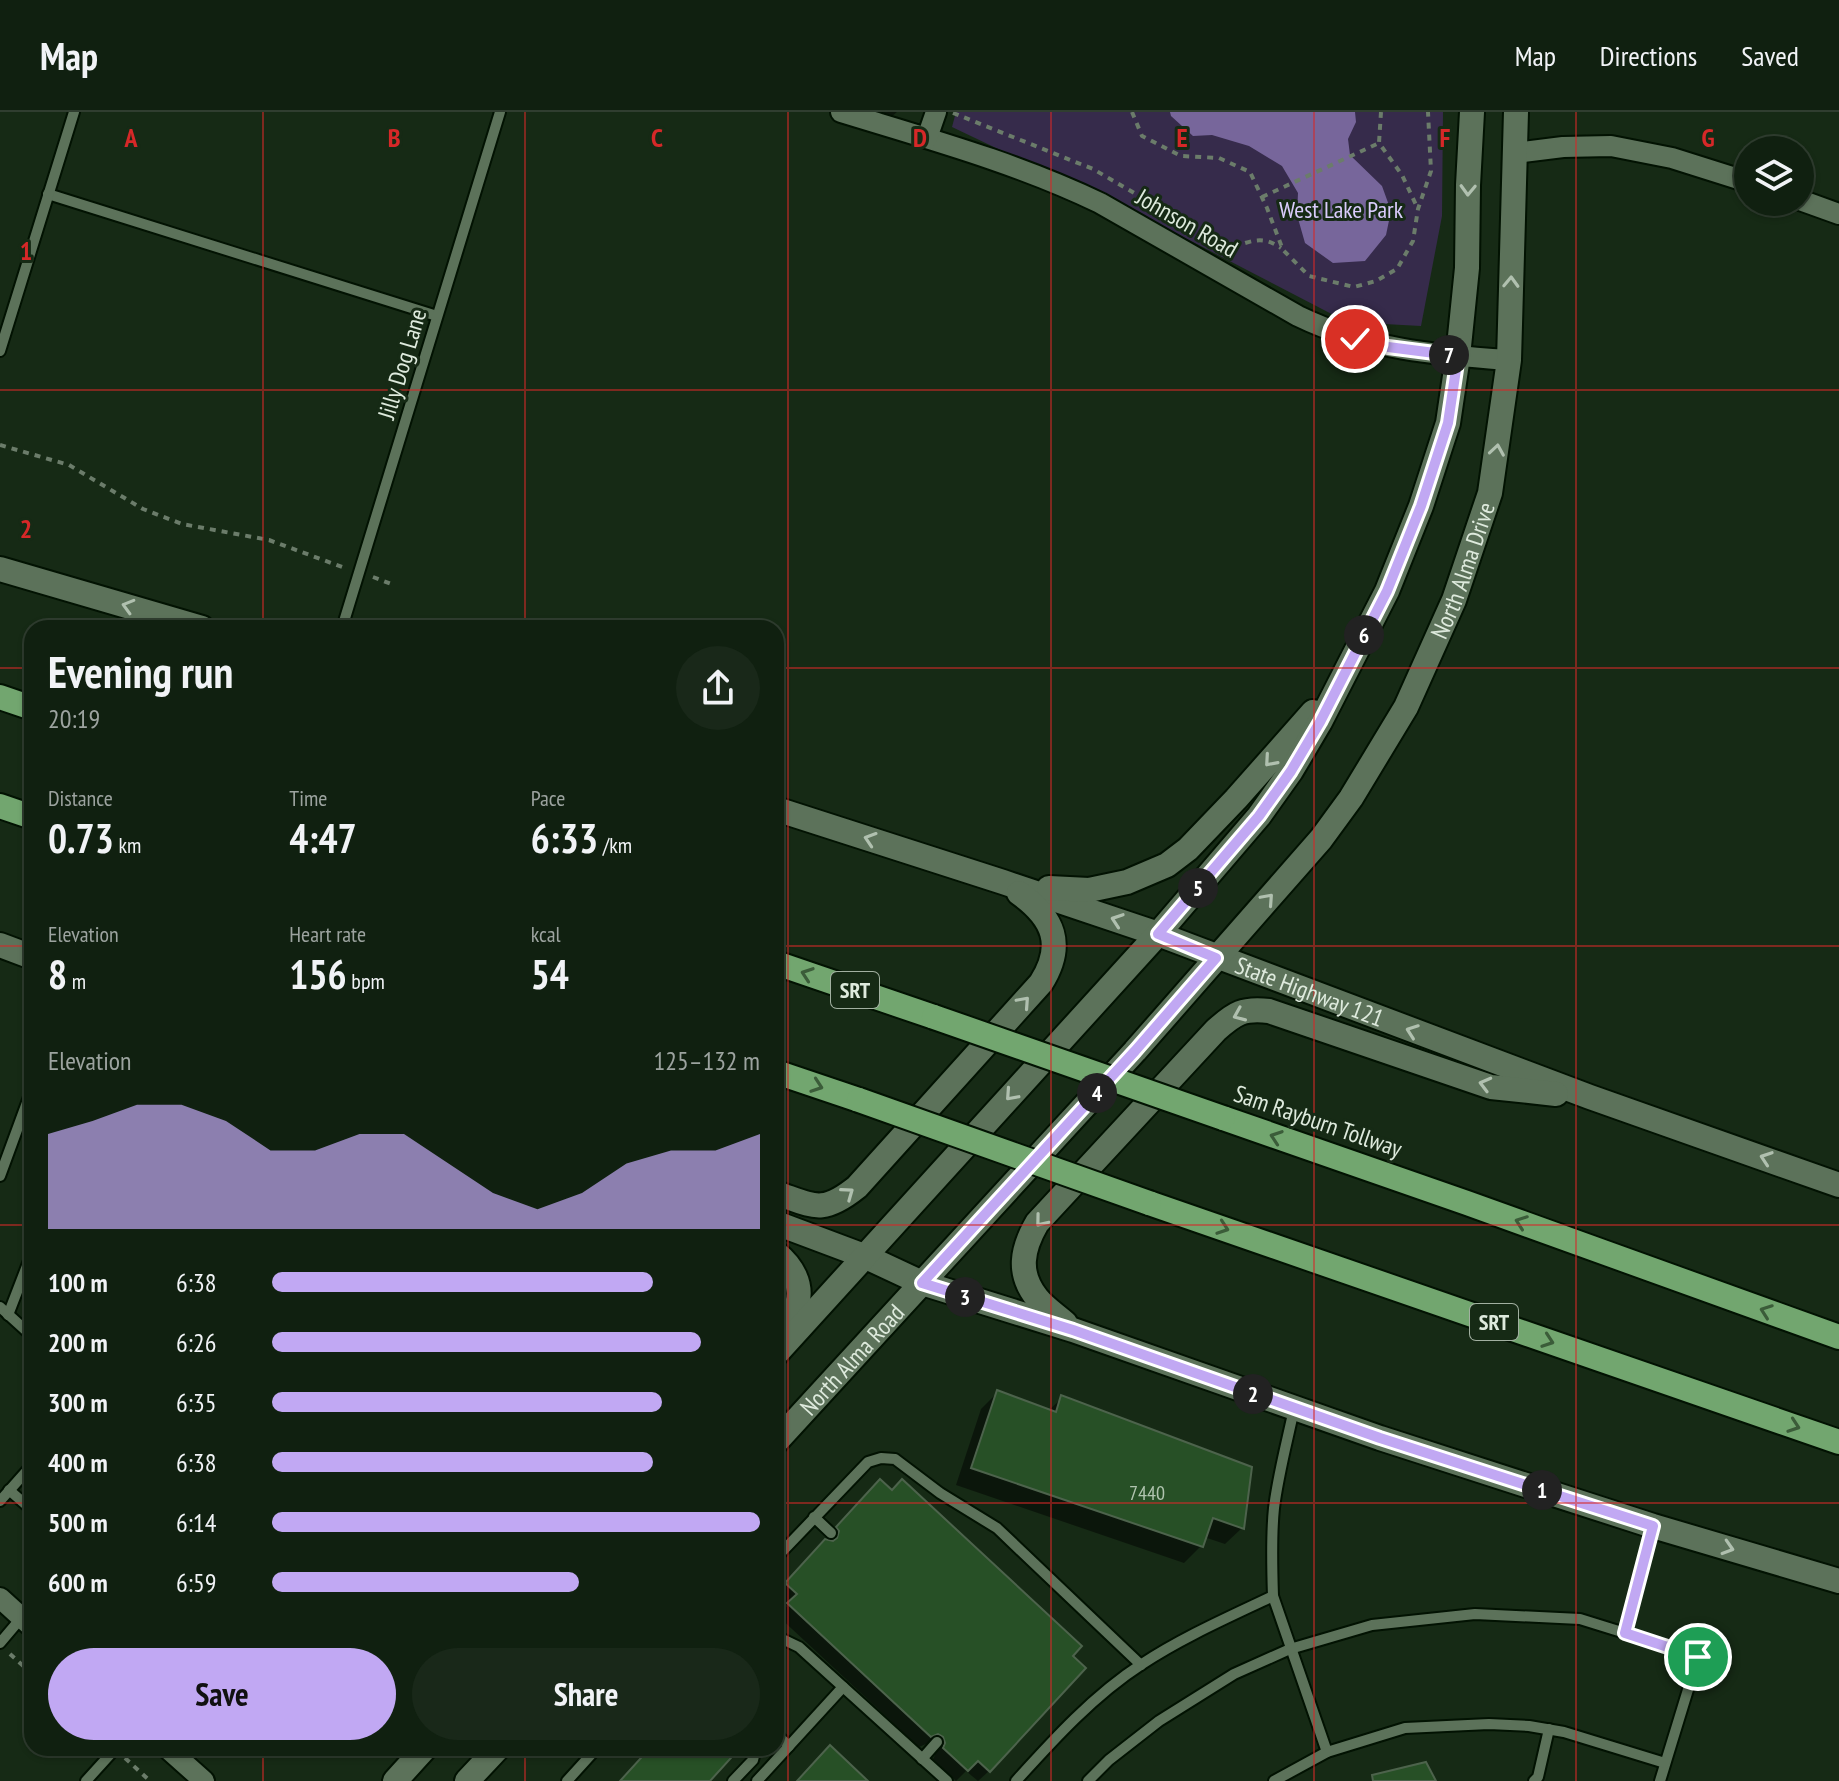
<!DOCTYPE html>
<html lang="en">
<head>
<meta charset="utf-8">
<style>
	:root { --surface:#102010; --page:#192819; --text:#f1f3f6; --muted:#9ca39f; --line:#303e30; --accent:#c1a8f3 }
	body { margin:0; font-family:"PT Sans Narrow",sans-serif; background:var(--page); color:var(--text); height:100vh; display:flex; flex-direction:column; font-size:30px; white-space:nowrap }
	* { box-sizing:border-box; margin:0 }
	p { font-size:26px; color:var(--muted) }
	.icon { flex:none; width:44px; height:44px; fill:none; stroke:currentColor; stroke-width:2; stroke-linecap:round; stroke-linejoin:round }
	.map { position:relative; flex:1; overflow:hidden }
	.sheet { position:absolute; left:24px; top:508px; width:760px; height:1136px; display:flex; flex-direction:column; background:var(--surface); border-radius:24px; box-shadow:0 2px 6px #0004,0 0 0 2px var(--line) }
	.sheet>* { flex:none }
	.buttons { position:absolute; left:1734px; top:24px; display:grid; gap:16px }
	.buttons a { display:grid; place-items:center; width:80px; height:80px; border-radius:50%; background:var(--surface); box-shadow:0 2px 6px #0004,0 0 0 2px var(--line); font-size:40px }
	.pin { position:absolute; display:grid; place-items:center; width:68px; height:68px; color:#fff; margin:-34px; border:4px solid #fff; border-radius:50%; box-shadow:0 2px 8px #0007 }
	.km { position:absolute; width:40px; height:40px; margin:-20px; border-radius:50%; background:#222; color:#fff; font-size:22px; line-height:40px; text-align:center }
	.round { display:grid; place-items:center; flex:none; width:84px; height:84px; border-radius:42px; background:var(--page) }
	.overview { display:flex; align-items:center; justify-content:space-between; height:136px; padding:0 24px }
	h1 { font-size:44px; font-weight:800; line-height:60px }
	.stats { display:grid; grid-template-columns:repeat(3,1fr); gap:12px; height:136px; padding:8px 24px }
	.stats div { display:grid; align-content:center }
	.stats b { font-size:40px; font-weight:800 }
	.stats small { font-size:22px; font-weight:400 }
	.stats p { font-size:22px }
	.chart { height:224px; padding:16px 24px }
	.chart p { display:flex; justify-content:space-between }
	.chart svg { width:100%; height:144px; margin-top:8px; fill:var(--accent); opacity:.7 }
	.primary-button { display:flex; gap:16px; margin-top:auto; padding:16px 24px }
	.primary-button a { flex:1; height:92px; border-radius:48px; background:var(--accent); color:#111; font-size:32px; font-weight:800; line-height:92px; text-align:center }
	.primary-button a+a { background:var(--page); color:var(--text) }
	ul { padding:0 24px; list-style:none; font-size:26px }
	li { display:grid; grid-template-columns:128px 96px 1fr; align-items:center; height:60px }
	li i { height:20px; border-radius:10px; background:var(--accent) }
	header { display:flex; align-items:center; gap:48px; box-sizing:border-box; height:112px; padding:0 40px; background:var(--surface); border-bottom:2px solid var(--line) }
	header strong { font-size:38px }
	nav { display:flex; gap:44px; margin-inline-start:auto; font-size:28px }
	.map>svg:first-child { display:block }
</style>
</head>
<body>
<header>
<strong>Map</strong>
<nav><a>Map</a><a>Directions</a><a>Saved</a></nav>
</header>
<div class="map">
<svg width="1839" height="1669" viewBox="0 0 1839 1669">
	<rect width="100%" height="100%" fill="#162a15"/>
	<polygon fill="#362b4b" points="956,0 1443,0 1442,104 1421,214 1347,210 1193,130 952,15"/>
	<polygon fill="#77669b" points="1170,0 1355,0 1356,10 1348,27 1350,43 1382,74 1391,99 1386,123 1365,149 1333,151 1305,131 1297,103 1298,81 1282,54 1249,34 1212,23 1193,24 1171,4"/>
	<g fill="#0007">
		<polygon points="874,0 897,0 891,5"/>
		<polygon points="998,1280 1048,1299 1062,1286 1242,1416 1225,1432 1204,1425 1201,1434 1184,1451 956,1373 981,1297"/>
		<polygon points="870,1381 989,1659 978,1669 966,1659 956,1669 933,1647 935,1643 932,1635 926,1632 919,1635 778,1504 787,1494 776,1482"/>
	</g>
	<g fill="#275026" stroke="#4d634c" stroke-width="2">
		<polygon points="997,1278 1056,1300 1061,1283 1252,1355 1244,1417 1213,1406 1203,1435 971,1356"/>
		<polygon points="880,1367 892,1378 902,1367 1082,1534 1073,1544 1086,1556 990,1660 978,1649 968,1659 943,1636 945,1631 943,1625 938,1622 931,1625 787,1491 797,1482 785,1471 825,1427 833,1429 837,1426 839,1419 836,1415"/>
		<polygon points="830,1633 868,1669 797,1669"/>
		<polygon points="650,1636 740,1636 710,1669 620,1669"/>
		<polygon points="1426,1650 1436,1669 1373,1669 1372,1663"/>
	</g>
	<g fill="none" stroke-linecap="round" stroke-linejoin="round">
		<g stroke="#021202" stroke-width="14">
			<g id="lane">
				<polyline points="48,82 437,204"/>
				<polyline points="0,239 74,0"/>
				<polyline points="342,516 500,0"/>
				<polyline points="0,1064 32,977"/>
				<polyline points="0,1195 32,1224"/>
				<polyline points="8,1203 32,1141"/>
				<polyline points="9,1378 32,1398"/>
				<polyline points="0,1389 32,1353"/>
				<polyline points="814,1405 831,1421"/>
				<polyline points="1653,1414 1625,1521 1698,1545 1660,1669"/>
				<polyline points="776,1446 868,1350 881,1346 895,1347 940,1381 997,1416 1141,1553"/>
				<polyline points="1273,1484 1327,1640"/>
				<polyline points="776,1524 799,1535 947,1669"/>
				<polyline points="0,1531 22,1505"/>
				<polyline points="776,1622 789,1634"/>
				<polyline points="922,1647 937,1630"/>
				<polyline points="86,1669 116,1636"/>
				<polyline points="567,1669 597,1636"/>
				<polyline points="733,1669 753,1648 756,1636"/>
				<polyline points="757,1669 843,1575"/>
				<path d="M1016,1669c38,-42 78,-86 126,-117 41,-27 87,-47 131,-68 -1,-29 -2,-59 1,-88 4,-33 13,-66 20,-99"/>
				<polyline points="1088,1669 1109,1648 1159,1609 1234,1562 1290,1537 1372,1513 1475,1502 1580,1507 1625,1521"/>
				<polyline points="1274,1669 1327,1640 1405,1616 1489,1612 1529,1614 1564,1620 1665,1651"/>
				<polyline points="1534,1669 1538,1665 1549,1617"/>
			</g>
		</g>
		<g stroke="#021202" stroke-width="24">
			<g id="street">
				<path d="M841,0c88,27 176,51 259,91l198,113c68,33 137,39 211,44"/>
				<polyline points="927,26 936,0"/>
				<polyline points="1515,41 1563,35 1611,34 1672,46 1748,70"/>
				<polyline points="1800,88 1839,102"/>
				<polyline points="0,1486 32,1515"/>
				<polyline points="167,1636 204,1669"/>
			</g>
		</g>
		<g stroke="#021202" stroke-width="28">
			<g id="secondary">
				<polyline points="0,457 202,516"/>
				<path id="s1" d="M776,697l227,73 155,52 432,163 249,88"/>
				<polyline points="1049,776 1089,778 1127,770 1167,753 1188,737 1236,687 1313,600"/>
				<polyline points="0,833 32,845"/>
				<path d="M776,1081c38,13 46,22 81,-6l184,-204c24,-38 13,-65 -22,-90"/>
				<polyline points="776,1111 864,1144 922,1171 1073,1218 1380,1326 1653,1414 1839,1469"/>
				<path d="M776,1141c16,13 27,31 21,52 -3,10 -11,21 -15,30"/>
				<path d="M1065,1211c-9,-8 -20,-15 -28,-25 -20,-25 -15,-49 0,-75l179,-193c19,-17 27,-22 53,-19l222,76 65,7"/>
				<polyline points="776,1242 1158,822 1259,704 1291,659 1320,610 1387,479 1421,394 1448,311 1458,244 1467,156 1468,73 1472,0"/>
				<path id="s2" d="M776,1330l359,-391 186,-212 30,-41 55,-91 48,-107 36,-107 19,-133 7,-248"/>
				<polyline points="395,1669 425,1636"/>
				<polyline points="467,1669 498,1636"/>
			</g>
		</g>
		<g stroke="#021202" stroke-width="28">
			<g id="highway">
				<polyline points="0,585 32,596"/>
				<polyline points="0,694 32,705"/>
				<polyline points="776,851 934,905"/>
				<polyline points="776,960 859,988"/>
				<polyline points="1223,1006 1467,1091 1839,1225"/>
				<polyline points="1149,1091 1839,1330"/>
			</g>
		</g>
		<g stroke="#6b7c6a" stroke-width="4" stroke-dasharray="6 6" stroke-linecap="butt">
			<polyline points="1132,0 1142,24 1181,44 1219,46 1250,60 1267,96 1283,138 1309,164 1354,175 1376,169 1397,157 1413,129 1418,97 1431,59 1428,0"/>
			<polyline points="1381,0 1379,31 1402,63 1418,97"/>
			<path d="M953,1l140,56 119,69 20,9c21,-6 30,-12 49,1"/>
			<polyline points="1262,85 1379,31"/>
			<polyline points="0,333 69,353 143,397 182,412 269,428 345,456"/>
			<polyline points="373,465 394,473"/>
			<polyline points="10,1542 32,1562"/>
			<polyline points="125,1646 150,1669"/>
		</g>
		<use href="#lane" stroke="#5c725a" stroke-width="10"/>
		<use href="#street" stroke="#5c725a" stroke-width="20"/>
		<use href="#secondary" stroke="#5c725a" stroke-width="24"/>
		<use href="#highway" stroke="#72a66f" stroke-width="24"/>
		<g stroke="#021202" stroke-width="28" stroke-linecap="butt">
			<g id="highway-bridge">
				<polyline points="934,905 1223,1006"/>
				<polyline points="859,988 1149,1091"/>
			</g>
		</g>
		<use href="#highway-bridge" stroke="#72a66f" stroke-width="24"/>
	</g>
	<defs><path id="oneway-chevron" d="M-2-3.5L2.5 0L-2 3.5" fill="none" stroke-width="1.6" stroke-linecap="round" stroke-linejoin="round" transform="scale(2)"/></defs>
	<g stroke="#b0c0af">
		<use href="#oneway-chevron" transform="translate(1468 78) rotate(92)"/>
		<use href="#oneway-chevron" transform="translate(1511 170) rotate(-88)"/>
		<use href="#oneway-chevron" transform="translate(1497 338) rotate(-81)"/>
		<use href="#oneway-chevron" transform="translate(128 494) rotate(-164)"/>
		<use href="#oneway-chevron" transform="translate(1270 649) rotate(131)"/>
		<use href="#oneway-chevron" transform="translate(870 727) rotate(-162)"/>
		<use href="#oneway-chevron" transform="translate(1268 787) rotate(-48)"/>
		<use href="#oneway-chevron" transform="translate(1117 808) rotate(-161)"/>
		<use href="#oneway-chevron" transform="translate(1024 890) rotate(-48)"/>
		<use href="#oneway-chevron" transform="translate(1239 903) rotate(157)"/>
		<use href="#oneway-chevron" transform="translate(1412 919) rotate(-160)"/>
		<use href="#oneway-chevron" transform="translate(1485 972) rotate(-165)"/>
		<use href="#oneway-chevron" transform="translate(1011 983) rotate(132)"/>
		<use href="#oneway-chevron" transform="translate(1766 1046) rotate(-161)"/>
		<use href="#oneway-chevron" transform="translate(848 1081) rotate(-36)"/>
		<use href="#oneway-chevron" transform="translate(1041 1109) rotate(129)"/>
		<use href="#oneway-chevron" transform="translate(1728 1436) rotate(17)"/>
	</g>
	<g stroke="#3b5c39">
		<use href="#oneway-chevron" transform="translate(807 862) rotate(-161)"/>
		<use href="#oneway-chevron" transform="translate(817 974) rotate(19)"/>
		<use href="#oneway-chevron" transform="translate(1276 1025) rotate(-161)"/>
		<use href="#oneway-chevron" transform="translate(1521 1110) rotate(-160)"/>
		<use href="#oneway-chevron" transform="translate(1223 1116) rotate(19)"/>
		<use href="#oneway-chevron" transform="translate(1766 1199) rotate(-160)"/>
		<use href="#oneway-chevron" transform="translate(1548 1229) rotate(19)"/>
		<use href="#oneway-chevron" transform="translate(1794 1314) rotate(19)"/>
	</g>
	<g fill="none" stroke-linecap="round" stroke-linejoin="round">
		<g stroke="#fff" stroke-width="16">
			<polyline id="route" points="1355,227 1388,235 1458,244 1448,311 1421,394 1387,479 1320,610 1291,659 1259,704 1158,822 1216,846 1135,939 922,1171 1073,1218 1380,1326 1653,1414 1625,1521 1698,1545"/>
		</g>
		<use href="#route" stroke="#c1a8f3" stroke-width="10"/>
	</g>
	<path fill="none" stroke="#d62828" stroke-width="2" stroke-opacity="0.55" d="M263,0v516M525,0v516M788,0v1669M1051,0v1669M1314,0v1669M1576,0v1669M0,278h1839M0,556h32M776,556h1063M0,834h32M776,834h1063M0,1113h32M776,1113h1063M0,1391h32M776,1391h1063M263,1636v33M525,1636v33"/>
	<g text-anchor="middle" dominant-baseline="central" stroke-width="6" stroke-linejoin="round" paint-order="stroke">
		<g font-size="20" fill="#b0c4af">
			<text x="1147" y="1381">7440</text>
		</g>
		<g fill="#162a15" stroke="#a2b0a1" stroke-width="2">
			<rect x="831" y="860" width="48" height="36" rx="6"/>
			<rect x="1470" y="1192" width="48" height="36" rx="6"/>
		</g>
		<g font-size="22" font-weight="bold" fill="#deeadd">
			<text x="855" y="878">SRT</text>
			<text x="1494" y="1210">SRT</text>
		</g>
		<g font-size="24" fill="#daccfc" stroke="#162a15">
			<text x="1341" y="97">West Lake Park</text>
		</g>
		<g font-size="24" fill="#deeadd" stroke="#162a15">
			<text transform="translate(1187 111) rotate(30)">Johnson Road</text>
			<text transform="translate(402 252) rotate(-73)">Jilly Dog Lane</text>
			<text stroke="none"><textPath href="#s2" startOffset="1118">North Alma Drive</textPath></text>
			<text stroke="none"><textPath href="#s1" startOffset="564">State Highway 121</textPath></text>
			<text transform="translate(1318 1009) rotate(19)">Sam Rayburn Tollway</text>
			<text stroke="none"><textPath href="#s2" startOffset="112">North Alma Road</textPath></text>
		</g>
	</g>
	<g font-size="26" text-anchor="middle" font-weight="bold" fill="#d62828" stroke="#162a15" stroke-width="6" stroke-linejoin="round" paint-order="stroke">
		<text x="131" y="35">A</text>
		<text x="394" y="35">B</text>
		<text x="657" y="35">C</text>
		<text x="920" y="35">D</text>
		<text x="1182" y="35">E</text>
		<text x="1445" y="35">F</text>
		<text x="1708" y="35">G</text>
		<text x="26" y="148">1</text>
		<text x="26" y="426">2</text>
	</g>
</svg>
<div class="buttons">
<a><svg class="icon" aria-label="layers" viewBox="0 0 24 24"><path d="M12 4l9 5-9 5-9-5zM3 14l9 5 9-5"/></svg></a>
</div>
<div class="pin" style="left:1698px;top:1545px;background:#1e9e55"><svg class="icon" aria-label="arrive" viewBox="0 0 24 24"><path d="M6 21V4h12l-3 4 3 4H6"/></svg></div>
<div class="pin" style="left:1355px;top:227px;background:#d93025"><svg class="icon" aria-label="check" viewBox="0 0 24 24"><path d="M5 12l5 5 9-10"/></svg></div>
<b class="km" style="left:1542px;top:1378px">1</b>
<b class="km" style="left:1253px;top:1282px">2</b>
<b class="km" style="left:965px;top:1185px">3</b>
<b class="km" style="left:1097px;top:981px">4</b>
<b class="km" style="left:1198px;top:776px">5</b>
<b class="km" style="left:1364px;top:523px">6</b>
<b class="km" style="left:1449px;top:243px">7</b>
<section class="sheet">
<div class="overview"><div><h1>Evening run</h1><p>20:19</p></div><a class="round"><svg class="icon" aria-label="share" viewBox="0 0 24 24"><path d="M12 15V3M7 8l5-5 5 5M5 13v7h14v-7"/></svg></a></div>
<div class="stats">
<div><p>Distance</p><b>0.73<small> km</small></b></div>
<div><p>Time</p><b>4:47</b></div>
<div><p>Pace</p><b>6:33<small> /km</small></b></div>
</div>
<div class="stats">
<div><p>Elevation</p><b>8<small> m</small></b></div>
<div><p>Heart rate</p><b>156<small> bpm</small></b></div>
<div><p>kcal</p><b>54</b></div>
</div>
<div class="chart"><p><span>Elevation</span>125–132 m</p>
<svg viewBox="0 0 160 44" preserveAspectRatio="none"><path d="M0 44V15L10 11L20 6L30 6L40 11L50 20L60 20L70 15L80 15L90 24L100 33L110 38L120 33L130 24L140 20L150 20L160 15V44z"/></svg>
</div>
<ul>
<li><b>100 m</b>6:38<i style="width:78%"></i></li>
<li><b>200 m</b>6:26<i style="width:88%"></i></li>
<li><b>300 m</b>6:35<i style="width:80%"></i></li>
<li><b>400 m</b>6:38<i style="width:78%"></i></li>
<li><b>500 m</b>6:14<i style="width:100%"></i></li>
<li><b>600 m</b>6:59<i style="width:63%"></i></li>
</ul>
<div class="primary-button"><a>Save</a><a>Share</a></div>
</section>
</div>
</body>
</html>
